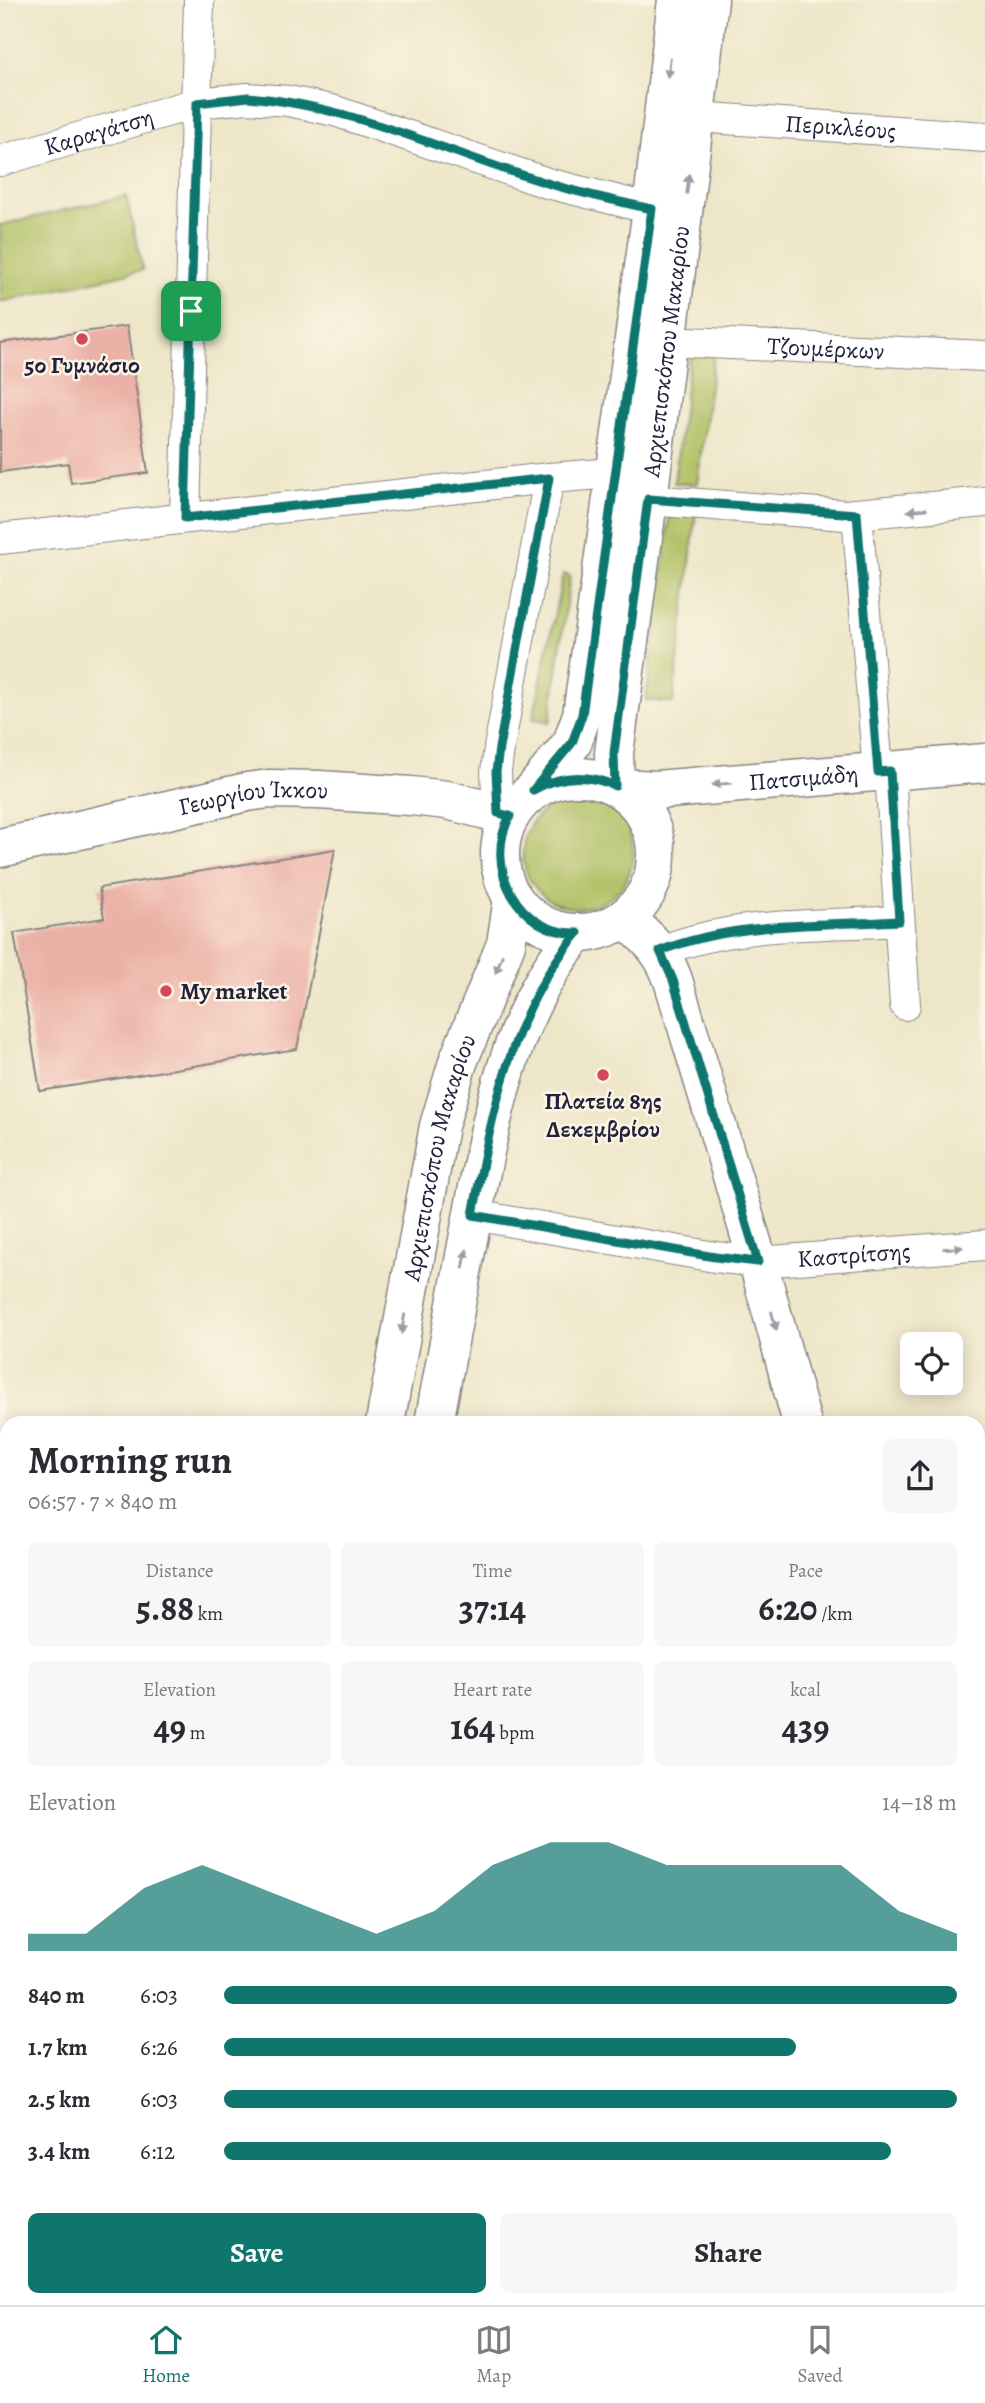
<!DOCTYPE html>
<html lang="en">
<head>
<meta charset="utf-8">
<style>
	:root { --surface:#fff; --page:#f7f7f7; --text:#2b2b33; --muted:#7c7c81; --line:#e1e1e2; --accent:#0f766e }
	body { margin:0; font-family:Alegreya,serif; background:var(--page); color:var(--text); height:100vh; display:flex; flex-direction:column; font-size:26px; white-space:nowrap }
	* { box-sizing:border-box; margin:0 }
	p { font-size:23px; color:var(--muted) }
	.icon { flex:none; width:38px; height:38px; fill:none; stroke:currentColor; stroke-width:2; stroke-linecap:round; stroke-linejoin:round }
	.map { position:relative; flex:1; overflow:hidden }
	.drawer { position:absolute; left:0px; top:1416px; width:985px; height:891px; display:flex; flex-direction:column; background:var(--surface); border-radius:21px 21px 0 0; box-shadow:0 4px 18px #0003 }
	.drawer>* { flex:none }
	.fabs { position:absolute; left:900px; top:1332px; display:grid; gap:14px }
	.fabs a { display:grid; place-items:center; width:63px; height:63px; border-radius:10px; background:var(--surface); box-shadow:0 4px 18px #0003; font-size:35px }
	.pin { position:absolute; display:grid; place-items:center; width:60px; height:60px; color:#fff; margin:-30px; border-radius:14px; box-shadow:0 4px 10px #0006 }
	.round { display:grid; place-items:center; flex:none; width:74px; height:74px; border-radius:10px; background:var(--page) }
	.headline { display:flex; align-items:center; justify-content:space-between; height:119px; padding:0 28px }
	h1 { font-size:38px; font-weight:700; line-height:52px }
	.metrics { display:grid; grid-template-columns:repeat(3,1fr); gap:10px; height:119px; padding:7px 28px }
	.metrics div { display:grid; align-content:center; border-radius:10px; background:var(--page); text-align:center }
	.metrics b { font-size:35px; font-weight:700 }
	.metrics small { font-size:19px; font-weight:400 }
	.metrics p { font-size:19px }
	.chart { height:196px; padding:14px 28px }
	.chart p { display:flex; justify-content:space-between }
	.chart svg { width:100%; height:126px; margin-top:7px; fill:var(--accent); opacity:.7 }
	.button { display:flex; gap:14px; margin-top:auto; padding:14px 28px }
	.button a { flex:1; height:80px; border-radius:10px; background:var(--accent); color:#fff; font-size:28px; font-weight:700; line-height:80px; text-align:center }
	.button a+a { background:var(--page); color:var(--text) }
	ul { padding:0 28px; list-style:none; font-size:23px }
	li { display:grid; grid-template-columns:112px 84px 1fr; align-items:center; height:52px }
	li i { height:18px; border-radius:9px; background:var(--accent) }
	.tab-bar { display:flex; justify-content:space-around; align-items:center; height:98px; border-top:2px solid var(--line); background:var(--surface); font-size:19px; color:var(--muted) }
	.tab-bar a { display:grid; justify-items:center; gap:4px }
	.tab-bar .active { color:var(--accent) }
	.map>svg:first-child { display:block }
</style>
</head>
<body>
<div class="map">
<svg width="985" height="2305" viewBox="0 0 985 2305">
	<rect width="100%" height="100%" fill="#fcf5e5"/>
	<filter id="ink" filterUnits="userSpaceOnUse"><feTurbulence type="fractalNoise" baseFrequency=".0143" numOctaves="2"/><feDisplacementMap in="SourceGraphic" scale="14" xChannelSelector="R" yChannelSelector="G"/><feConvolveMatrix kernelMatrix="1 2 1 2 8 2 1 2 1" color-interpolation-filters="sRGB"/></filter>
	<filter id="wash" filterUnits="userSpaceOnUse"><feTurbulence type="fractalNoise" baseFrequency=".00686" numOctaves="4" result="noise"/><feDisplacementMap in="SourceGraphic" scale="28" xChannelSelector="R" yChannelSelector="G"/><feGaussianBlur stdDeviation="1.57" result="paint"/><feColorMatrix in="noise" values="0 0 0 0 0 0 0 0 0 0 0 0 0 0 0 0 0 1.4 0 .05"/><feComposite in="paint" operator="in"/></filter>
	<g filter="url(#wash)">
		<rect width="100%" height="100%" fill="#ede6c8"/>
		<g fill="#aebe61" stroke="#68704e" stroke-width="2">
			<polygon points="126,196 143,270 1,302 0,225"/>
			<polygon points="690,354 714,355 697,484 674,483"/>
			<polygon points="670,511 696,513 673,703 646,700"/>
			<polygon points="563,574 570,576 550,722 533,719"/>
			<circle cx="578" cy="853" r="55"/>
		</g>
		<g id="blocks">
			<g fill="#ecb1a6">
				<polygon points="127,326 148,473 71,483 68,463 0,472 0,343"/>
				<polygon points="335,849 297,1049 40,1091 14,933 104,918 99,888"/>
				<polygon points="7,1446 7,1559 0,1561 0,1447"/>
				<polygon points="0,2061 7,2078 7,2128 0,2131"/>
				<polygon points="616,2300 687,2300 686,2305 615,2305"/>
			</g>
		</g>
	</g>
	<g filter="url(#ink)">
		<use href="#blocks" fill-opacity="0" stroke="#888482" stroke-width="2"/>
		<g fill="none" stroke-linecap="round" stroke-linejoin="round">
			<g stroke="#888482" stroke-width="18">
				<polyline id="lane" points="599,2305 600,2300"/>
			</g>
			<g stroke="#888482" stroke-width="32">
				<g id="street">
					<path id="s1" d="M696,117l289,20"/>
					<path id="s2" d="M0,161l196,-58 52,-5 41,3 46,10 212,72 105,26"/>
					<path id="s3" d="M667,341l318,15"/>
					<polyline points="648,500 845,515 985,502"/>
					<polyline points="857,514 878,772"/>
					<polyline points="185,518 199,0"/>
					<polyline points="0,539 549,478 614,473"/>
					<polyline points="890,771 905,1005"/>
					<polyline points="498,813 496,772 499,748 549,478"/>
					<path d="M661,951c74,-30 160,-25 238,-30"/>
					<path id="s4" d="M473,1215l242,42 43,5 227,-17"/>
					<polyline points="0,1741 7,1756"/>
					<polyline points="0,1919 7,1921"/>
					<polyline points="505,2305 506,2300"/>
				</g>
			</g>
			<g stroke="#888482" stroke-width="41">
				<g id="secondary">
					<circle cx="578" cy="855" r="78"/>
					<path id="s5" d="M615,786l-1,-33 34,-253 61,-500"/>
					<path id="s6" d="M620,788l36,2 329,-27"/>
					<polyline points="533,791 572,743 582,715 652,209 677,0"/>
					<path id="s7" d="M0,848l247,-56 22,-3 50,1 92,6 36,4 63,16"/>
					<path d="M624,919c24,17 39,33 49,61l85,282 44,161"/>
					<path id="s8" d="M385,1423l54,-297 19,-64 48,-118 7,-46"/>
					<path d="M434,1423c12,-65 24,-129 36,-194 19,-100 38,-217 108,-296"/>
					<polyline points="978,2062 985,2087"/>
					<polyline points="214,2305 215,2300"/>
					<polyline points="266,2305 267,2300"/>
				</g>
			</g>
			<use href="#lane" stroke="#fff" stroke-width="16"/>
			<use href="#street" stroke="#fff" stroke-width="30"/>
			<use href="#secondary" stroke="#fff" stroke-width="38"/>
		</g>
		<defs><path id="oneway-solid" d="M-6-.8H1V-3.2L6.5 0L1 3.2V.8H-6Z" transform="scale(1.75)"/></defs>
		<g fill="#9c9ca7">
			<use href="#oneway-solid" transform="translate(669 68) rotate(97)"/>
			<use href="#oneway-solid" transform="translate(688 184) rotate(-83)"/>
			<use href="#oneway-solid" transform="translate(917 510) rotate(174)"/>
			<use href="#oneway-solid" transform="translate(722 784) rotate(175)"/>
			<use href="#oneway-solid" transform="translate(499 964) rotate(111)"/>
			<use href="#oneway-solid" transform="translate(953 1248) rotate(-4)"/>
			<use href="#oneway-solid" transform="translate(465 1259) rotate(-79)"/>
			<use href="#oneway-solid" transform="translate(774 1321) rotate(75)"/>
			<use href="#oneway-solid" transform="translate(403 1324) rotate(100)"/>
		</g>
	</g>
	<g fill="none" stroke-linecap="round" stroke-linejoin="round" filter="url(#ink)">
		<g stroke="#fff" stroke-width="14">
			<path id="route" d="M248,97c106,9 199,56 299,86 35,11 70,18 105,26l-70,506 -10,28 -39,47c27,-15 54,-17 82,-4l-1,-33 34,-254 209,15 21,258 12,-1 9,150c-79,5 -164,0 -239,30l13,29 85,282 -43,-5 -242,-42c18,-97 38,-206 105,-282 -60,2 -95,-67 -68,-117l-12,-3 -2,-41 3,-24 50,-270 -364,40 12,-415z"/>
		</g>
		<use href="#route" stroke="#0f766e" stroke-width="9"/>
	</g>
	<g fill="#d1495b" stroke="#fcf5e5" stroke-width="2.5">
		<circle cx="82" cy="339" r="7"/>
		<circle cx="166" cy="991" r="7"/>
		<circle cx="603" cy="1075" r="7"/>
	</g>
	<g text-anchor="middle" dominant-baseline="central" stroke-width="5" stroke-linejoin="round" paint-order="stroke">
		<g font-size="24" fill="#22223b" stroke="#fcf5e5">
			<text stroke="none"><textPath href="#s1" startOffset="145">Περικλέους</textPath></text>
			<text stroke="none"><textPath href="#s2" startOffset="103">Καραγάτση</textPath></text>
			<text stroke="none"><textPath href="#s3" startOffset="159">Τζουμέρκων</textPath></text>
			<text stroke="none"><textPath href="#s5" startOffset="438">Αρχιεπισκόπου Μακαρίου</textPath></text>
			<text stroke="none"><textPath href="#s6" startOffset="184">Πατσιμάδη</textPath></text>
			<text stroke="none"><textPath href="#s7" startOffset="259">Γεωργίου Ίκκου</textPath></text>
			<text stroke="none"><textPath href="#s8" startOffset="271">Αρχιεπισκόπου Μακαρίου</textPath></text>
			<text stroke="none"><textPath href="#s4" startOffset="385">Καστρίτσης</textPath></text>
		</g>
		<g font-size="24" font-weight="bold" fill="#22223b" stroke="#fcf5e5">
			<text x="82" y="365">5ο Γυμνάσιο</text>
			<text x="180" y="991" text-anchor="start">My market</text>
			<text x="603" y="1101">Πλατεία 8ης<tspan x="603" dy="28">Δεκεμβρίου</tspan></text>
		</g>
	</g>
</svg>
<div class="fabs">
<a><svg class="icon" aria-label="locate" viewBox="0 0 24 24"><circle cx="12" cy="12" r="6"/><path d="M12 2v4M12 18v4M2 12h4M18 12h4"/></svg></a>
</div>
<div class="pin" style="left:191px;top:311px;background:#1e9e55"><svg class="icon" aria-label="arrive" viewBox="0 0 24 24"><path d="M6 21V4h12l-3 4 3 4H6"/></svg></div>
<section class="drawer">
<div class="headline"><div><h1>Morning run</h1><p>06:57 · 7 × 840 m</p></div><a class="round"><svg class="icon" aria-label="share" viewBox="0 0 24 24"><path d="M12 15V3M7 8l5-5 5 5M5 13v7h14v-7"/></svg></a></div>
<div class="metrics">
<div><p>Distance</p><b>5.88<small> km</small></b></div>
<div><p>Time</p><b>37:14</b></div>
<div><p>Pace</p><b>6:20<small> /km</small></b></div>
</div>
<div class="metrics">
<div><p>Elevation</p><b>49<small> m</small></b></div>
<div><p>Heart rate</p><b>164<small> bpm</small></b></div>
<div><p>kcal</p><b>439</b></div>
</div>
<div class="chart"><p><span>Elevation</span>14–18 m</p>
<svg viewBox="0 0 160 44" preserveAspectRatio="none"><path d="M0 44V38L10 38L20 22L30 14L40 22L50 30L60 38L70 30L80 14L90 6L100 6L110 14L120 14L130 14L140 14L150 30L160 38V44z"/></svg>
</div>
<ul>
<li><b>840 m</b>6:03<i style="width:100%"></i></li>
<li><b>1.7 km</b>6:26<i style="width:78%"></i></li>
<li><b>2.5 km</b>6:03<i style="width:100%"></i></li>
<li><b>3.4 km</b>6:12<i style="width:91%"></i></li>
</ul>
<div class="button"><a>Save</a><a>Share</a></div>
</section>
</div>
<nav class="tab-bar">
<a class="active"><svg class="icon" aria-label="home" viewBox="0 0 24 24"><path d="M3 11l9-7 9 7M6 9v11h12V9"/></svg>Home</a>
<a><svg class="icon" aria-label="map" viewBox="0 0 24 24"><path d="M3 6l6-2 6 2 6-2v14l-6 2-6-2-6 2zM9 4v14M15 6v14"/></svg>Map</a>
<a><svg class="icon" aria-label="saved" viewBox="0 0 24 24"><path d="M7 4h10v16l-5-4-5 4z"/></svg>Saved</a>
</nav>
</body>
</html>
